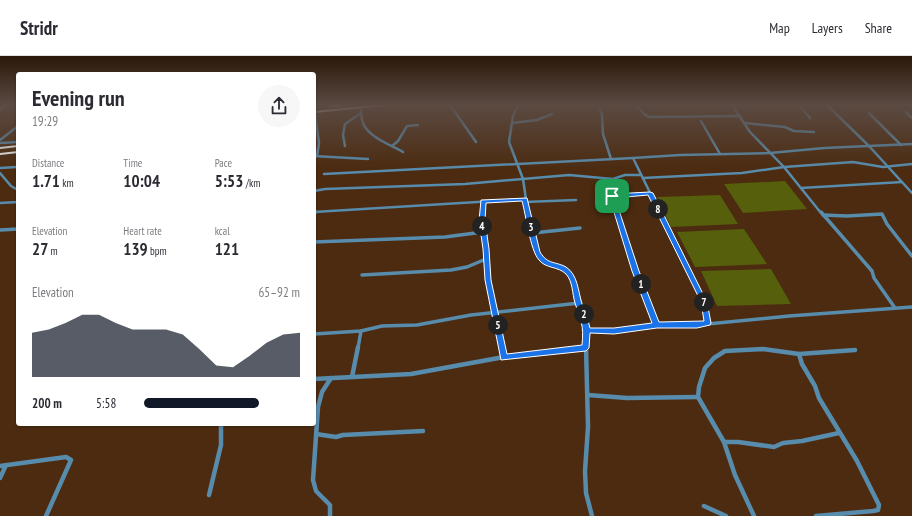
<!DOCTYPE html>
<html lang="en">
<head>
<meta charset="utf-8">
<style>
	:root { --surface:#fff; --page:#f7f7f7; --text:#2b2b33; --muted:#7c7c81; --line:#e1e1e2; --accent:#111827 }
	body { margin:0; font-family:"PT Sans Narrow",sans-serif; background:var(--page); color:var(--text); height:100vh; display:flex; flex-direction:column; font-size:15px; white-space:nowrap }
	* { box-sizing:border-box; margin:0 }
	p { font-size:13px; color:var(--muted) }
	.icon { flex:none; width:22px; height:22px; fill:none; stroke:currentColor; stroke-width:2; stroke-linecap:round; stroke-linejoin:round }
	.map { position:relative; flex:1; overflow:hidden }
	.sheet { position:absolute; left:16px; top:16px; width:300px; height:354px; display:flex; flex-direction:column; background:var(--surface); border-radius:4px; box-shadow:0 1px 3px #0004 }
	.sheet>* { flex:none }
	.pin { position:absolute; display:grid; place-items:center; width:34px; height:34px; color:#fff; margin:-17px; border-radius:8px; box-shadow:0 2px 6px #0006 }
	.km { position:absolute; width:20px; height:20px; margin:-10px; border-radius:50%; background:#222; color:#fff; font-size:11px; line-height:20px; text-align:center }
	.round { display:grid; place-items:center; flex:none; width:42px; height:42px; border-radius:21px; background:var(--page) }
	.summary { display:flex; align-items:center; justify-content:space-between; height:68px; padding:0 16px }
	h1 { font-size:22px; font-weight:700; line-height:30px }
	.figures { display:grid; grid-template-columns:repeat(3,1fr); gap:6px; height:68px; padding:4px 16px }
	.figures div { display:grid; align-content:center }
	.figures b { font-size:17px; font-weight:700 }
	.figures small { font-size:11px; font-weight:400 }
	.figures p { font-size:11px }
	.chart { height:112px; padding:8px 16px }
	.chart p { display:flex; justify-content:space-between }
	.chart svg { width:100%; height:72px; margin-top:4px; fill:var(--accent); opacity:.7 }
	ul { padding:0 16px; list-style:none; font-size:13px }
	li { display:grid; grid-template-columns:64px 48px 1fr; align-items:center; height:30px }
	li i { height:10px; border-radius:5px; background:var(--accent) }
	header { display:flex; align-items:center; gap:24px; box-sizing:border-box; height:56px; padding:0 20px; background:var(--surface); border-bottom:1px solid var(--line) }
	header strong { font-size:19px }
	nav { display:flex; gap:22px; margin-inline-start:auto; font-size:14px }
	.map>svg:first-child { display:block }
</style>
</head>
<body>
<header>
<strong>Stridr</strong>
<nav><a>Map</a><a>Layers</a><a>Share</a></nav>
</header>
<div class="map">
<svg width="912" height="460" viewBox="0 0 912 460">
	<rect width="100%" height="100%" fill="#4c2b10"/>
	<g fill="#565f0b">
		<polygon points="785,125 807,153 743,157 724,128"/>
		<polygon points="720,139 738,168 671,171 657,141"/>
		<polygon points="744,173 767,208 695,211 677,176"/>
		<polygon points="771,213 791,248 717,250 701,215"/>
	</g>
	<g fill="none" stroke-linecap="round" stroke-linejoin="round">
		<g stroke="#588cac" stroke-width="2.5">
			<polyline points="450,49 476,86"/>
			<polyline points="518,49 513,60 509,86 523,123 528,157"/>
			<polyline points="636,49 645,59 650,61 740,60"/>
			<polyline points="732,49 750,76 784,111 821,157"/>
			<polyline points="799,49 810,62"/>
			<polyline points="827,49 869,90 912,137"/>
			<path d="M361,51c0,5 0,11 2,16 5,14 28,22 40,29"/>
			<polyline points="600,53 602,59 603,78 611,103"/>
			<polyline points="0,54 6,49"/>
			<polyline points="315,56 319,87 317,100"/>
			<polyline points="906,56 912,62"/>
			<polyline points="869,57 901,89"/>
			<polyline points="701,65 720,98"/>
			<polyline points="512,67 537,64 552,58"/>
			<polyline points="745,67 785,71 794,75 814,76"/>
			<polyline points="0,84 18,70"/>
			<polyline points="0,87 18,86"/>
			<polyline points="345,90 343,79 345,68 361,57"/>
			<polyline points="392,90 398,85 407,70 418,69"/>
			<polyline points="314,100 368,103"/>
			<polyline points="0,112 16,111"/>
			<polyline points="0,117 11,130 18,134"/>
			<polyline points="324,118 633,102"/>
			<polyline points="643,122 742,117 784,111 853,106 883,111 912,108"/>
			<polyline points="801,132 902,126"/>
			<polyline points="314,135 325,133 465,128 569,119 613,123 625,119 641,119"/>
			<polyline points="525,146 576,144"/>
			<polyline points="0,147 18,146"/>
			<polyline points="314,156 525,143"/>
			<polyline points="482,157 483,146"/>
			<polyline points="617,157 612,141 615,139 650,137"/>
			<polyline points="660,157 633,102 680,99 770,97 824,92 912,88"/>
		</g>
		<g stroke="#588cac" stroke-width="3.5">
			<polyline points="314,156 316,156"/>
			<polyline points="482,156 482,165 488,224 502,292"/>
			<path d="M527,156c3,12 6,38 14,47 7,8 18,6 25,12 9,8 19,46 21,58 1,6 -1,13 -1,19"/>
			<polyline points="617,156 636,215 657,269"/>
			<polyline points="660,156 704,246 707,267"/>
			<polyline points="821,156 872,215 874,222 895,252"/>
			<polyline points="823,159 847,160 882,158 887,168 912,200"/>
			<polyline points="0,174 18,173"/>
			<polyline points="533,177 580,172"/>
			<polyline points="314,186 445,181 483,176"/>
			<polyline points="362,219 451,214 467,211 486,203"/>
			<polyline points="587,275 614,275 657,269 697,269 789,260 912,251"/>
			<polyline points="314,278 361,275 382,270 417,269 471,259 579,247"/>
			<polyline points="358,292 361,275"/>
		</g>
		<g stroke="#588cac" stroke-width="4.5">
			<polyline points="502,291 504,301"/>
			<polyline points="586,291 588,371 585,415 586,437 592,460"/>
			<polyline points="799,298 802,308 815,330 819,342 857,405 879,449 878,454 873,455 816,460"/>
			<polyline points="352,321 358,291"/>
			<polyline points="314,323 411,318 504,301 586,292"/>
			<polyline points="588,339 627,342 698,341"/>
			<polyline points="316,378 336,381 343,379 423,375"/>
			<polyline points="724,386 738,386 774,391 783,387 802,385 839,377"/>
			<polyline points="0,410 66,401 71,404 46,460"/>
			<polyline points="0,422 6,409"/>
			<polyline points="209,439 221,389 221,368"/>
			<polyline points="704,450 726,460"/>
			<polyline points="330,460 330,449 316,435 313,424 318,351 322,336 331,322"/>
			<polyline points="754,460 735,419 724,386 698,341 699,331 705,312 714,302 725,295 763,293 799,298 855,294"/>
		</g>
		<g fill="#f5f6f5" fill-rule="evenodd">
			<path d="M330,49h17c-4,2 -14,3 -18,1z"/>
			<polygon points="374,49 386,49 384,50 314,57 314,55"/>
			<polygon points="18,89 18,91 0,93 0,91"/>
			<polygon points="18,95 18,97 0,99 0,97"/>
		</g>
	</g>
	<linearGradient id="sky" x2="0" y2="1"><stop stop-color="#2a1809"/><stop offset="0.43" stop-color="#5b4a42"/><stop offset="1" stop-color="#5b4a42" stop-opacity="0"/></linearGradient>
	<rect width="912" height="113" fill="url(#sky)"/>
	<path fill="#1a73e8" stroke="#fff" fill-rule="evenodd" d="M650,136l3,1 54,109 4,21 -1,2 -13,3h-40l-43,6 -24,-1 -1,15 -3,3 -85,9 -16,-80 -2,-31 -4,-28 2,-21 46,-2 13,54c8,13 15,9 26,15 12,8 12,24 16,37 3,8 6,15 8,24h24l38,-5 -20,-52 -23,-75 3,-2zM648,139l53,107 3,19 -45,1 -20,-51 -24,-73zM522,145c4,14 8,49 17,59 7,9 19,6 27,14 7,8 6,19 9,29 6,18 9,22 7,42l-75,9 -16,-74 -2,-31 -4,-28 1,-18z"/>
</svg>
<div class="pin" style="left:612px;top:140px;background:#1e9e55"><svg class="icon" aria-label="arrive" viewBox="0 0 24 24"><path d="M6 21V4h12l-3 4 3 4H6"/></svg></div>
<b class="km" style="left:641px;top:228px">1</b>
<b class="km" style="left:584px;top:258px">2</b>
<b class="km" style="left:531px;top:171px">3</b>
<b class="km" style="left:482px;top:170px">4</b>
<b class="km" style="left:498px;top:269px">5</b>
<b class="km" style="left:704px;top:246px">7</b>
<b class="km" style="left:658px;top:153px">8</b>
<section class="sheet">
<div class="summary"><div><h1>Evening run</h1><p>19:29</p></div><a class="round"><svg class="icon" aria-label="share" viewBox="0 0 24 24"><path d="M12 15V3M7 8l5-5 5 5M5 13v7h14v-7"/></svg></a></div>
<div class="figures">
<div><p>Distance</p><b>1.71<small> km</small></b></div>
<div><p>Time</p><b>10:04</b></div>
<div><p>Pace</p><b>5:53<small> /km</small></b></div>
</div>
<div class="figures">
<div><p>Elevation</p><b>27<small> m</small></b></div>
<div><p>Heart rate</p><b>139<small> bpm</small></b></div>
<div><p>kcal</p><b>121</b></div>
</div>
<div class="chart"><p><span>Elevation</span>65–92 m</p>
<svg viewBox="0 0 160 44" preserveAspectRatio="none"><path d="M0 44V17L10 15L20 11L30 6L40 6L50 11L60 15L70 15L80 15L90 18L100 27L110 37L120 38L130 31L140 23L150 18L160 17V44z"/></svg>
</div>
<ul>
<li><b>200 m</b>5:58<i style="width:74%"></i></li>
</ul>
</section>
</div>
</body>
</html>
